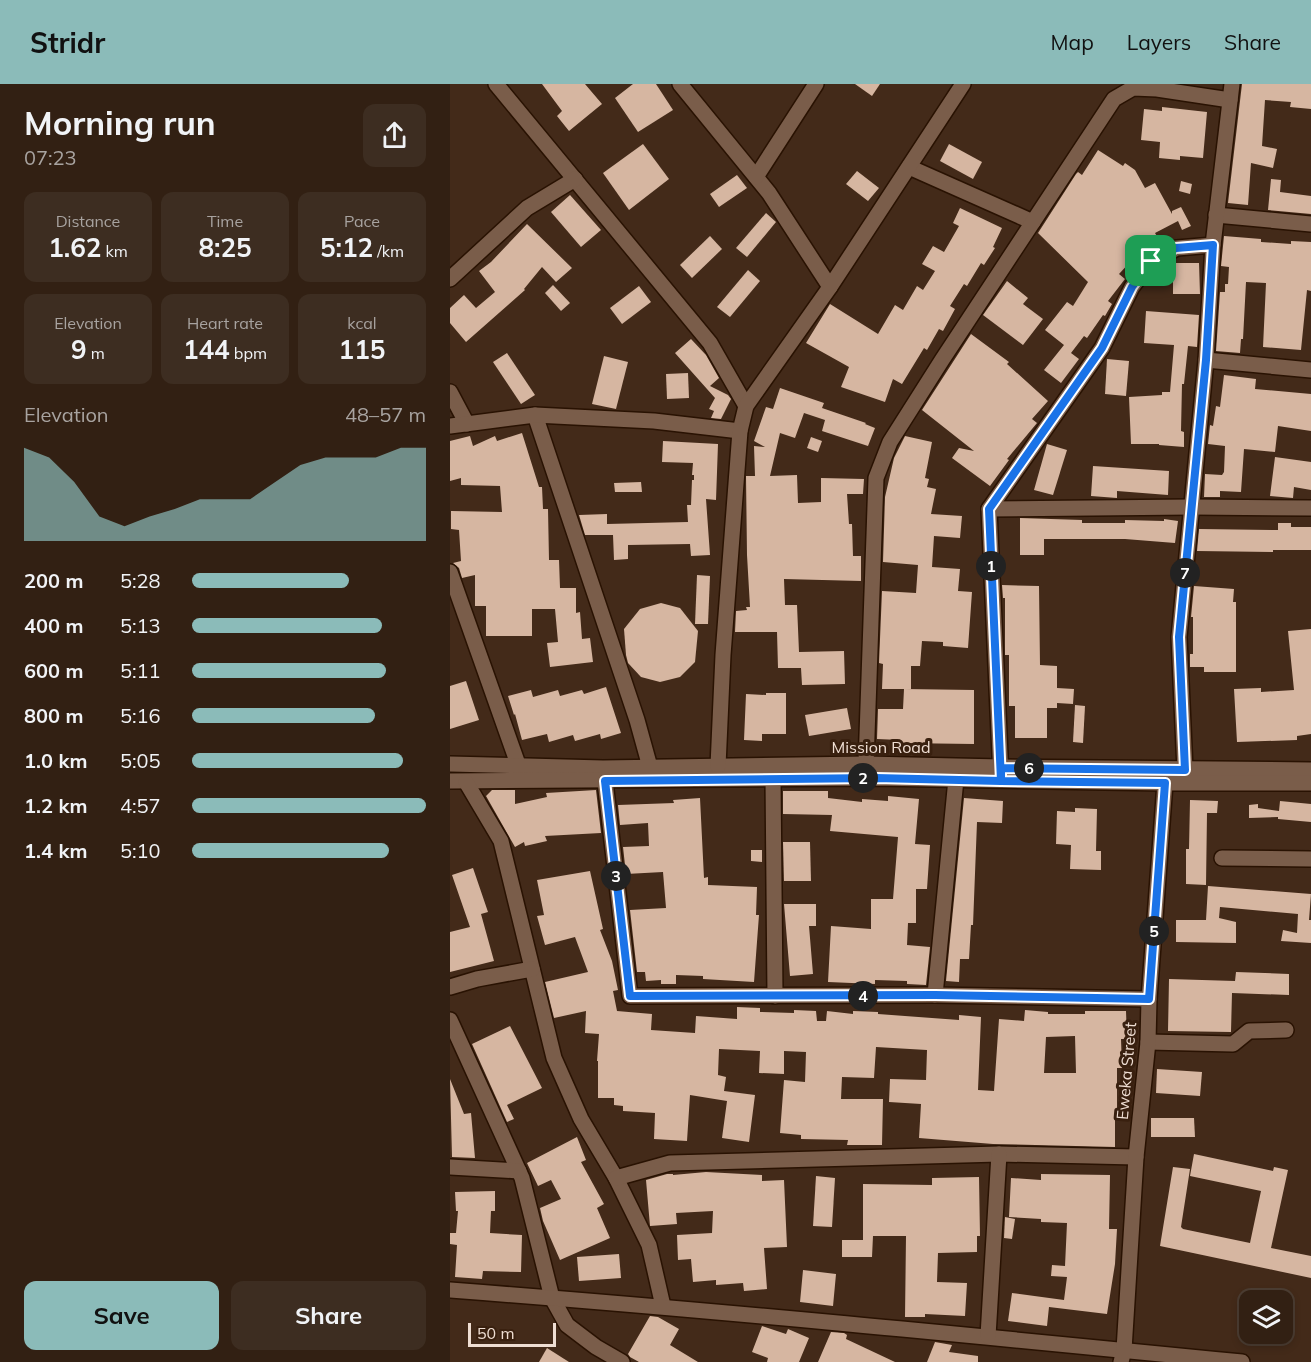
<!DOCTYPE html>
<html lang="en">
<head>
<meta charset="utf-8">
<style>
	:root { --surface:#322013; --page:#3d2d21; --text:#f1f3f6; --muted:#a8a3a0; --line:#4d3e33; --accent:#8bbbb9 }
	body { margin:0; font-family:Mulish,sans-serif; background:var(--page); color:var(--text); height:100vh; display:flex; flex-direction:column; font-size:22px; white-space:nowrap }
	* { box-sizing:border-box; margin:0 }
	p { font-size:20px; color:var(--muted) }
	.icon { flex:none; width:33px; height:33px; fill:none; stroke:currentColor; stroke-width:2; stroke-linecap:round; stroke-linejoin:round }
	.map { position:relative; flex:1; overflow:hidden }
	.drawer { display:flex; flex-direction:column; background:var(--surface); width:450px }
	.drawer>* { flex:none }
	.fabs { position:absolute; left:789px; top:1206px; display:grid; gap:12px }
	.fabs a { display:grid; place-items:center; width:54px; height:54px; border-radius:12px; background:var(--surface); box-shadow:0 3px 9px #0003,0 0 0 2px var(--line); font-size:30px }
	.scale { position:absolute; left:18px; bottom:15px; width:88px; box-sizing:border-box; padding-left:6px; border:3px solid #efded3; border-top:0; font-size:16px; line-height:21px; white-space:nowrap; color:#efded3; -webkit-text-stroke:4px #39200f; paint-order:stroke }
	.pin { position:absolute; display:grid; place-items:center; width:51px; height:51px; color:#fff; margin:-26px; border-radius:12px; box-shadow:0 3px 9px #0006 }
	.km { position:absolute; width:30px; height:30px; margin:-15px; border-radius:50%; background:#222; color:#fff; font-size:16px; line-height:30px; text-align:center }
	.round { display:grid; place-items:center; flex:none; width:63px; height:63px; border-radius:12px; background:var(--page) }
	.summary { display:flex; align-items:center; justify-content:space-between; height:102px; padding:0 24px }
	h1 { font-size:33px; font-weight:700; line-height:45px }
	.metrics { display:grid; grid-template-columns:repeat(3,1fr); gap:9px; height:102px; padding:6px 24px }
	.metrics div { display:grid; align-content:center; border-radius:12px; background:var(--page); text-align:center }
	.metrics b { font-size:26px; font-weight:700 }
	.metrics small { font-size:16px; font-weight:400 }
	.metrics p { font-size:16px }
	.chart { height:168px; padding:12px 24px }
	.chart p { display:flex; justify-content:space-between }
	.chart svg { width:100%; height:108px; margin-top:6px; fill:var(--accent); opacity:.7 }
	.action { display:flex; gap:12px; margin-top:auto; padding:12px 24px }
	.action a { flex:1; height:69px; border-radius:12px; background:var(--accent); color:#111; font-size:24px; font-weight:700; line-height:69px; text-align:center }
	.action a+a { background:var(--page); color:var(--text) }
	ul { padding:0 24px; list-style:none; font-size:20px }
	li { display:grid; grid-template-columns:96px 72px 1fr; align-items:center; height:45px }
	li i { height:15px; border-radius:8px; background:var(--accent) }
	header { display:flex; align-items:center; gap:36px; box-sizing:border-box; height:84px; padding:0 30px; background:var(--accent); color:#111 }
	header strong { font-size:28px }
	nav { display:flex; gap:33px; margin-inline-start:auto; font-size:21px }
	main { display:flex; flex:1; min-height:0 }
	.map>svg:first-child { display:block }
</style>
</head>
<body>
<header>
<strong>Stridr</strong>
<nav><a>Map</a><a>Layers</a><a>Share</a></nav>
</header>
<main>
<section class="drawer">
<div class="summary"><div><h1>Morning run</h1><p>07:23</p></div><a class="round"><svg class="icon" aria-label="share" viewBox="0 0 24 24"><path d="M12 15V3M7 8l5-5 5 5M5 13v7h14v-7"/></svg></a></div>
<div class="metrics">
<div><p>Distance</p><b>1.62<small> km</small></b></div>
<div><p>Time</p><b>8:25</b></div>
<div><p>Pace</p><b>5:12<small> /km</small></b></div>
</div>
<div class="metrics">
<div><p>Elevation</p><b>9<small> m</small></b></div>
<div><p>Heart rate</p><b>144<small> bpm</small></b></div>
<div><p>kcal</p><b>115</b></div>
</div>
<div class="chart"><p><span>Elevation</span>48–57 m</p>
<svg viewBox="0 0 160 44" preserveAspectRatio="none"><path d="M0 44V6L10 10L20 20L30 34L40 38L50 34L60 31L70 27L80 27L90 27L100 20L110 13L120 10L130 10L140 10L150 6L160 6V44z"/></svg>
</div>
<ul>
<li><b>200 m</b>5:28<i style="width:67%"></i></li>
<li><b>400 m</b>5:13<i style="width:81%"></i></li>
<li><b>600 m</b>5:11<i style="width:83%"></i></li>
<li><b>800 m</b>5:16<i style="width:78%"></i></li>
<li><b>1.0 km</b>5:05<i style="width:90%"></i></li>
<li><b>1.2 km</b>4:57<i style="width:100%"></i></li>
<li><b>1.4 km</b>5:10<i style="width:84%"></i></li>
</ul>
<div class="action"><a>Save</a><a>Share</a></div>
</section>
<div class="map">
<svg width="861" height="1278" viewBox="0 0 861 1278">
	<rect width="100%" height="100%" fill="#432a19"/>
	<g fill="#d6b6a1" fill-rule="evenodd">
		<polygon points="92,0 135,0 152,20 119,47 107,32 112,27"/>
		<polygon points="183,0 206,0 223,26 188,48 165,14"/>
		<polygon points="405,0 430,0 422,12"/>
		<polygon points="792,0 861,0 861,25 840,23 841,18 815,16 812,62 827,65 823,84 801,79 798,121 778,119"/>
		<polygon points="712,23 757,28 753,74 730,72 730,76 709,74 710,58 691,56 694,25 712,27"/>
		<polygon points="193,60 219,95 179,126 153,89"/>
		<polygon points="499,60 532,78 523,95 490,77"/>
		<polygon points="648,66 673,82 675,79 685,86 695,104 705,99 722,130 722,127 731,123 741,142 732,146 728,137 705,149 712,161 682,176 669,190 675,195 658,217 662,220 655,232 653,231 637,254 634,252 621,269 629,275 611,299 594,286 614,261 595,246 617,218 623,222 638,198 588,149 626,90 628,88 632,91"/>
		<polygon points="407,87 429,104 418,117 396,100"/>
		<polygon points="287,91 297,104 269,123 260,110"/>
		<polygon points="821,95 831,96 830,108 861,112 861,130 818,126"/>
		<polygon points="731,97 742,100 740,110 729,107"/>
		<polygon points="120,111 151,146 131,163 101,128"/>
		<polygon points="510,124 552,144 543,163 545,164 534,181 531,179 517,202 514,200 500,222 505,225 493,247 489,245 477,266 474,264 452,300 443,295 435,318 391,303 399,283 356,259 380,220 428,250 445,221 453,226 467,202 473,206 485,187 472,180 483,162 494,168 509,142 503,139"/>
		<polygon points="316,129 326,138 297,173 286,164"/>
		<polygon points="77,140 122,184 106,198 92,183 74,205 75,206 16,258 0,239 0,224 14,211 26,224 45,208 29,187 41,178"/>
		<polygon points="260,152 272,165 242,194 230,181"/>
		<polygon points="774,152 811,155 811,158 841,160 841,157 861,158 861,207 857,206 851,266 813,263 816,199 796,198 793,255 791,255 790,269 766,267 770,208 775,208 775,200 778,200 779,183 771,182"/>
		<polygon points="723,179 749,179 750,210 723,210"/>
		<polygon points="298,186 310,197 280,233 267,223"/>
		<polygon points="557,197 578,214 573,220 593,235 573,261 533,231"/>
		<polygon points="103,201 120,219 111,227 95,209"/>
		<polygon points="189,202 201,218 172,240 160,224"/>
		<polygon points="696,227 749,231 747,263 738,262 734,300 732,300 731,347 734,348 734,363 709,361 709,360 681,360 679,313 712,311 712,308 720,308 724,261 694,259"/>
		<polygon points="521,250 559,278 557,280 598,317 582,335 587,339 557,375 559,376 540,402 502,374 509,364 524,367 472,326"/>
		<polygon points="241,255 256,271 269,294 260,302 278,311 281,315 271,335 261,334 264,327 259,325 265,314 225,269"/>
		<polygon points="57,269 85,311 71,320 43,278"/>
		<polygon points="154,272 178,278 166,325 142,320"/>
		<polygon points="657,275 679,277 676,312 655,310"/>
		<polygon points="238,289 239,314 217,315 216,290"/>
		<polygon points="774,291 806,295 805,305 861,310 861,347 828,342 825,368 794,365 791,408 770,407 770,413 754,413 755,390 772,391 774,388 775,362 758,360 760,341 763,342 766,322 770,323"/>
		<polygon points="330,304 374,319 372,324 416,339 415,340 425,344 418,362 372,347 375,336 354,329 345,354 330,349 320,392 347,391 348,419 371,418 371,394 414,395 413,410 397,410 399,440 402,440 403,472 411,472 411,497 334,495 335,521 347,521 349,568 394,567 395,600 352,601 351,584 328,584 327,548 285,548 286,527 297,526 296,523 300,523 297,471 296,392 305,392 304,362 315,363 304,357 316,323 323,325"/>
		<polygon points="72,349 89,403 92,403 93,425 98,425 99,476 109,476 110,504 126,504 126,529 130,528 132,555 140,554 143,578 100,583 97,559 108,558 105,525 82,525 82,552 36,552 36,522 25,522 25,491 12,494 9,484 3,479 11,477 9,446 1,445 1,427 52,428 50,402 11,401 11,394 0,397 0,357 20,352 23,362 45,352 47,357"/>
		<polygon points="455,352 482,358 475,394 479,395 477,403 486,405 481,430 512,432 510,454 484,452 482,483 510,485 508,507 522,508 518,564 493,562 493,558 472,557 470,582 461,582 461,605 432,605 433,580 429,579 432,507 466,509 468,481 433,478 435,413 444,374"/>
		<polygon points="361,353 372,357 368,368 357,364"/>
		<polygon points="213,357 268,360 266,416 256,415 260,471 241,472 240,460 178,461 178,475 164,476 163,451 135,451 129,431 157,430 157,440 238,438 237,421 241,421 242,396 244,396 244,391 242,391 243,379 212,378"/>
		<polygon points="597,360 617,366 603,411 584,406"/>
		<polygon points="825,373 861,378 861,406 844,403 843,414 820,412"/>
		<polygon points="643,382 719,387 718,411 667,407 667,414 641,412"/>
		<polygon points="191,398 192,408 165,408 164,399"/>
		<polygon points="570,434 632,436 632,439 675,439 675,436 714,437 714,435 728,437 725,459 675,455 594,455 594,471 570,471"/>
		<polygon points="828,439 841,439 841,443 861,443 861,466 823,466 823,468 747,467 749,445 828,446"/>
		<polygon points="247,491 260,492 258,540 245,540"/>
		<polygon points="552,501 589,502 590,581 607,582 607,604 624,605 623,620 607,619 607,624 597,624 597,654 565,654 565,622 559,622 559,571 555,571 555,514 553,514"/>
		<polygon points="744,502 784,505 783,518 786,518 786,588 754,588 754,583 740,583 740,570 743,570 743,533 741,533"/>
		<polygon points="211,519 230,524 248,547 245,578 230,593 210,598 191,593 178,579 176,571 174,545 190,525"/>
		<polygon points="861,545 861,650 847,652 847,656 787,658 784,605 811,604 811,608 844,606 838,547"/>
		<polygon points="16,597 29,636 0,645 0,602"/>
		<polygon points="156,603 171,649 151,655 150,650 125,657 123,651 99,658 97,650 72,656 65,630 64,631 58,612 81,606 83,613 108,606 110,612 132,606 134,610"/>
		<polygon points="454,605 524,606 524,660 450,659 450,656 427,655 428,625 453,625"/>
		<polygon points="316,609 336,609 336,650 312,650 312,657 294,656 296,610 316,611"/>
		<polygon points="625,621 635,622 633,659 623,658"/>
		<polygon points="397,624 401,645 359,652 355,631"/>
		<polygon points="42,706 65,706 65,720 97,713 96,709 146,706 151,749 95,752 97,757 75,762 74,758 65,763 36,712"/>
		<polygon points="333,707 378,707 378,714 412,718 412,715 438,717 438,712 469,715 465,760 480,761 477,805 466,805 466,839 458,839 457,861 480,863 476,901 457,900 457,897 425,896 425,900 378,898 381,842 421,845 421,815 443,815 448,753 380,747 382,731 333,730"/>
		<polygon points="250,714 254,794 258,793 258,801 307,803 306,831 309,831 304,898 253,895 253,892 226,891 226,900 211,900 211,896 196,897 195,888 187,888 180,826 216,824 213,788 176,790 173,763 199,762 198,739 170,741 168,721 224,719 223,716"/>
		<polygon points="514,714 553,717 552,739 527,738 523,841 521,841 519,875 510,875 509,898 496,897"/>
		<polygon points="740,716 768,717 767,729 757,729 756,801 736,800 736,765 739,765"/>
		<polygon points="830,717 861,720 861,738 828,735 828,733 799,734 799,721 808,720 808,724 829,727"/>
		<polygon points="625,724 647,725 646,767 651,767 651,786 620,785 621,761 606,760 607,727 625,728"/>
		<polygon points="333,758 360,758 361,797 334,797"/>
		<polygon points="301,766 312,766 312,778 301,777"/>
		<polygon points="23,784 38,828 31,830 44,877 0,888 0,848 20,843 2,791"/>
		<path d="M140,787l13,58 -3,1 12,31 6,29 -5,1 4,20 35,3 -1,16 44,3 1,-17 41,3v-12l23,1v4l34,1v-3l22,1 1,10h9l1,-10 26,3v-3l25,1v2l81,6v-5l22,2 -3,73 16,1 5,-72 25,2 1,-11 23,2v2h37v-3h41l1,28h-6l1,29h-5v51h-2v28l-122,-3 -74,-6 2,-34 -32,-2 1,-23 36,1 1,-30 -51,-3 -2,31 -32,-1 -1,22h42l-1,46h-35l1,-5 -47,-1v-4l-21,-2 4,-53 21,2 1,-30 -22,-1v23l-25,-1 1,-22 -41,-2 -1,26 8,2 -2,14 31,4 -6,47 -27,-4 5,-37 -37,-6 -3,46 -33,-2 1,-26 -32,-2v-5l-9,-1v-7h-16v-37h-1l2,-27 -14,-1 1,-22 -32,7 -9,-36 43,-10 -13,-35 -30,8 -8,-29 7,-1 -7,-35zM625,952l1,37h-32l2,-36z"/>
		<polygon points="758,802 861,810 859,836 861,836 861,859 831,857 833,846 847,849 848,830 770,823 769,834 786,838 786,859 726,858 726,836 756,836"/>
		<polygon points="334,820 366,820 366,842 359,842 363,890 340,892"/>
		<polygon points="786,888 839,890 839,911 782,909 781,948 718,947 719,895 785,897"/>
		<polygon points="60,942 92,1004 57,1021 64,1035 57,1038 22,960"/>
		<polygon points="707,985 752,988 750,1012 706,1009"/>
		<polygon points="0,995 14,1030 21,1029 25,1074 2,1073"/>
		<polygon points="701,1034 744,1034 745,1053 701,1053"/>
		<polygon points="127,1053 136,1076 131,1078 154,1120 147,1124 160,1154 110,1176 93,1137 90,1124 111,1115 101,1096 88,1102 77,1079"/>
		<polygon points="744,1070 823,1087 824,1083 838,1086 821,1164 861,1172 861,1194 710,1162 723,1083 740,1085 731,1143 733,1145 800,1159 811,1107 740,1092"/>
		<polygon points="256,1088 312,1091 312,1097 334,1096 337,1163 314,1164 317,1205 294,1207 293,1199 266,1201 266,1196 243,1198 241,1175 228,1176 227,1151 262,1149 263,1127 226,1129 227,1140 200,1142 196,1096 217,1090 223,1090 223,1091"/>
		<polygon points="591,1090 660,1091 659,1145 667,1145 665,1180 657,1230 599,1223 597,1242 558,1237 562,1209 614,1216 617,1193 601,1192 602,1181 615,1182 617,1139 591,1138 591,1135 559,1133 561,1094 591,1096"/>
		<polygon points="366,1092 385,1094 382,1143 363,1142"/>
		<polygon points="529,1093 530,1152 527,1152 527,1168 488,1169 487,1198 517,1199 515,1232 475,1230 475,1233 455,1233 456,1152 423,1152 422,1173 392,1173 392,1156 413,1156 413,1100 482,1101 482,1094"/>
		<polygon points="45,1107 45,1127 41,1127 40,1149 72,1151 71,1188 33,1187 32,1195 5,1193 7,1161 0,1160 0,1149 6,1149 8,1127 6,1127 5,1108"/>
		<polygon points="555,1133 565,1135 562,1155 554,1154"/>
		<polygon points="169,1170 171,1194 129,1197 127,1173"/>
		<polygon points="353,1186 386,1190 383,1222 350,1218"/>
		<polygon points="200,1232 208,1233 229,1245 220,1261 248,1278 189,1278 180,1273 178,1270"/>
		<polygon points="312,1242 336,1250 338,1245 359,1254 349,1278 317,1278 318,1274 302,1268"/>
		<polygon points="381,1248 394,1249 397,1251 396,1255 445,1278 368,1278"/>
		<polygon points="485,1258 502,1261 499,1268 528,1272 528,1278 477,1278"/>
		<polygon points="97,1264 119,1278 89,1278"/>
	</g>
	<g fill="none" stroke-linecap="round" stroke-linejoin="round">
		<g stroke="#291202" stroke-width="18">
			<g id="minor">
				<polyline points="46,0 260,259 296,322"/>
				<polyline points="230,0 319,109 380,203"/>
				<polyline points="459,83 583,138"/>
				<polyline points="306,93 366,0"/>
				<polyline points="766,131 861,140"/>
				<polyline points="0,195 77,124 125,95"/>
				<polyline points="756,276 861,286"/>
				<polyline points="0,308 17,340"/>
				<polyline points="85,331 187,636 200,683"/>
				<polyline points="0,342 85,331 204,337 290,347"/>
				<polyline points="539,425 742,423 861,424"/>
				<polyline points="0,488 69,683"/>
				<polyline points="0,680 153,684 416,680 551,683 861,686"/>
				<polyline points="416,680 426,394 440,358 492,276 664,15 683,4 707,5 780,16"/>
				<polyline points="268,682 273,571 290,347 296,322 380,203 513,0"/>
				<polyline points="735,686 729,553 756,276 763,161 782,0"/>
				<polyline points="323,694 325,912"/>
				<polyline points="551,694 539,425 652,264 682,203 701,178 727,164 763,161"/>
				<polyline points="0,697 425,694 715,699 861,699"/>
				<polyline points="155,697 180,912 485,911 699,915"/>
				<polyline points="16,698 51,757 104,974 131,1035 166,1094 199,1161 213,1222"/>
				<polyline points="772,774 861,775"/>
				<polyline points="0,903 27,895 82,885"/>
				<polyline points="485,911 506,695"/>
				<polyline points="0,936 72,1094 102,1214 117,1241 146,1263 172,1278"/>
				<polyline points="698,958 783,960 799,947 836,946"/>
				<polyline points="0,1083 69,1087"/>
				<polyline points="166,1094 220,1079 549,1070 686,1073"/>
				<path d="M0,1206c264,20 528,46 792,72"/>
				<polyline points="538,1252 549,1070"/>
				<polyline points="671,1278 674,1266 686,1073 698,958 699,915 715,699"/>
			</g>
		</g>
		<use href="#minor" stroke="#7a5d4a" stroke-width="15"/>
	</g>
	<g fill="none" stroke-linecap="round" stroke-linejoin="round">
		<g stroke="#fff" stroke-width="12">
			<polyline id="route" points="701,177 682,203 652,264 539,425 551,697 426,694 155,697 180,912 485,911 699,915 715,699 551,697 551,684 735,686 729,553 756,276 763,161 726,164 701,177"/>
		</g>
		<use href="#route" stroke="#1a73e8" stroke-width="8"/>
	</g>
	<g text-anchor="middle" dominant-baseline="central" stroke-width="6" stroke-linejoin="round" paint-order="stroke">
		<g font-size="16" fill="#efded3" stroke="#39200f">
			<text x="431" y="663">Mission Road</text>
			<text transform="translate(676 987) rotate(-85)">Eweka Street</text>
		</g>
	</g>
</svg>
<div class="fabs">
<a><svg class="icon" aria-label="layers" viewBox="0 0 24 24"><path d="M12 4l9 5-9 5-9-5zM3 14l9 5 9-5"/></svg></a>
</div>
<div class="scale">50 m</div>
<div class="pin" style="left:701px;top:177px;background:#1e9e55"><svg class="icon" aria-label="arrive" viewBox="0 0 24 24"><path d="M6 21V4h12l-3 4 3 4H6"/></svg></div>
<b class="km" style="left:541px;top:482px">1</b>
<b class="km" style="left:413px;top:694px">2</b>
<b class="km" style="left:166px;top:792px">3</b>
<b class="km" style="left:413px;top:912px">4</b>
<b class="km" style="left:704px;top:847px">5</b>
<b class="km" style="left:579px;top:684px">6</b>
<b class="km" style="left:735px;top:489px">7</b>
</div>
</main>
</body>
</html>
